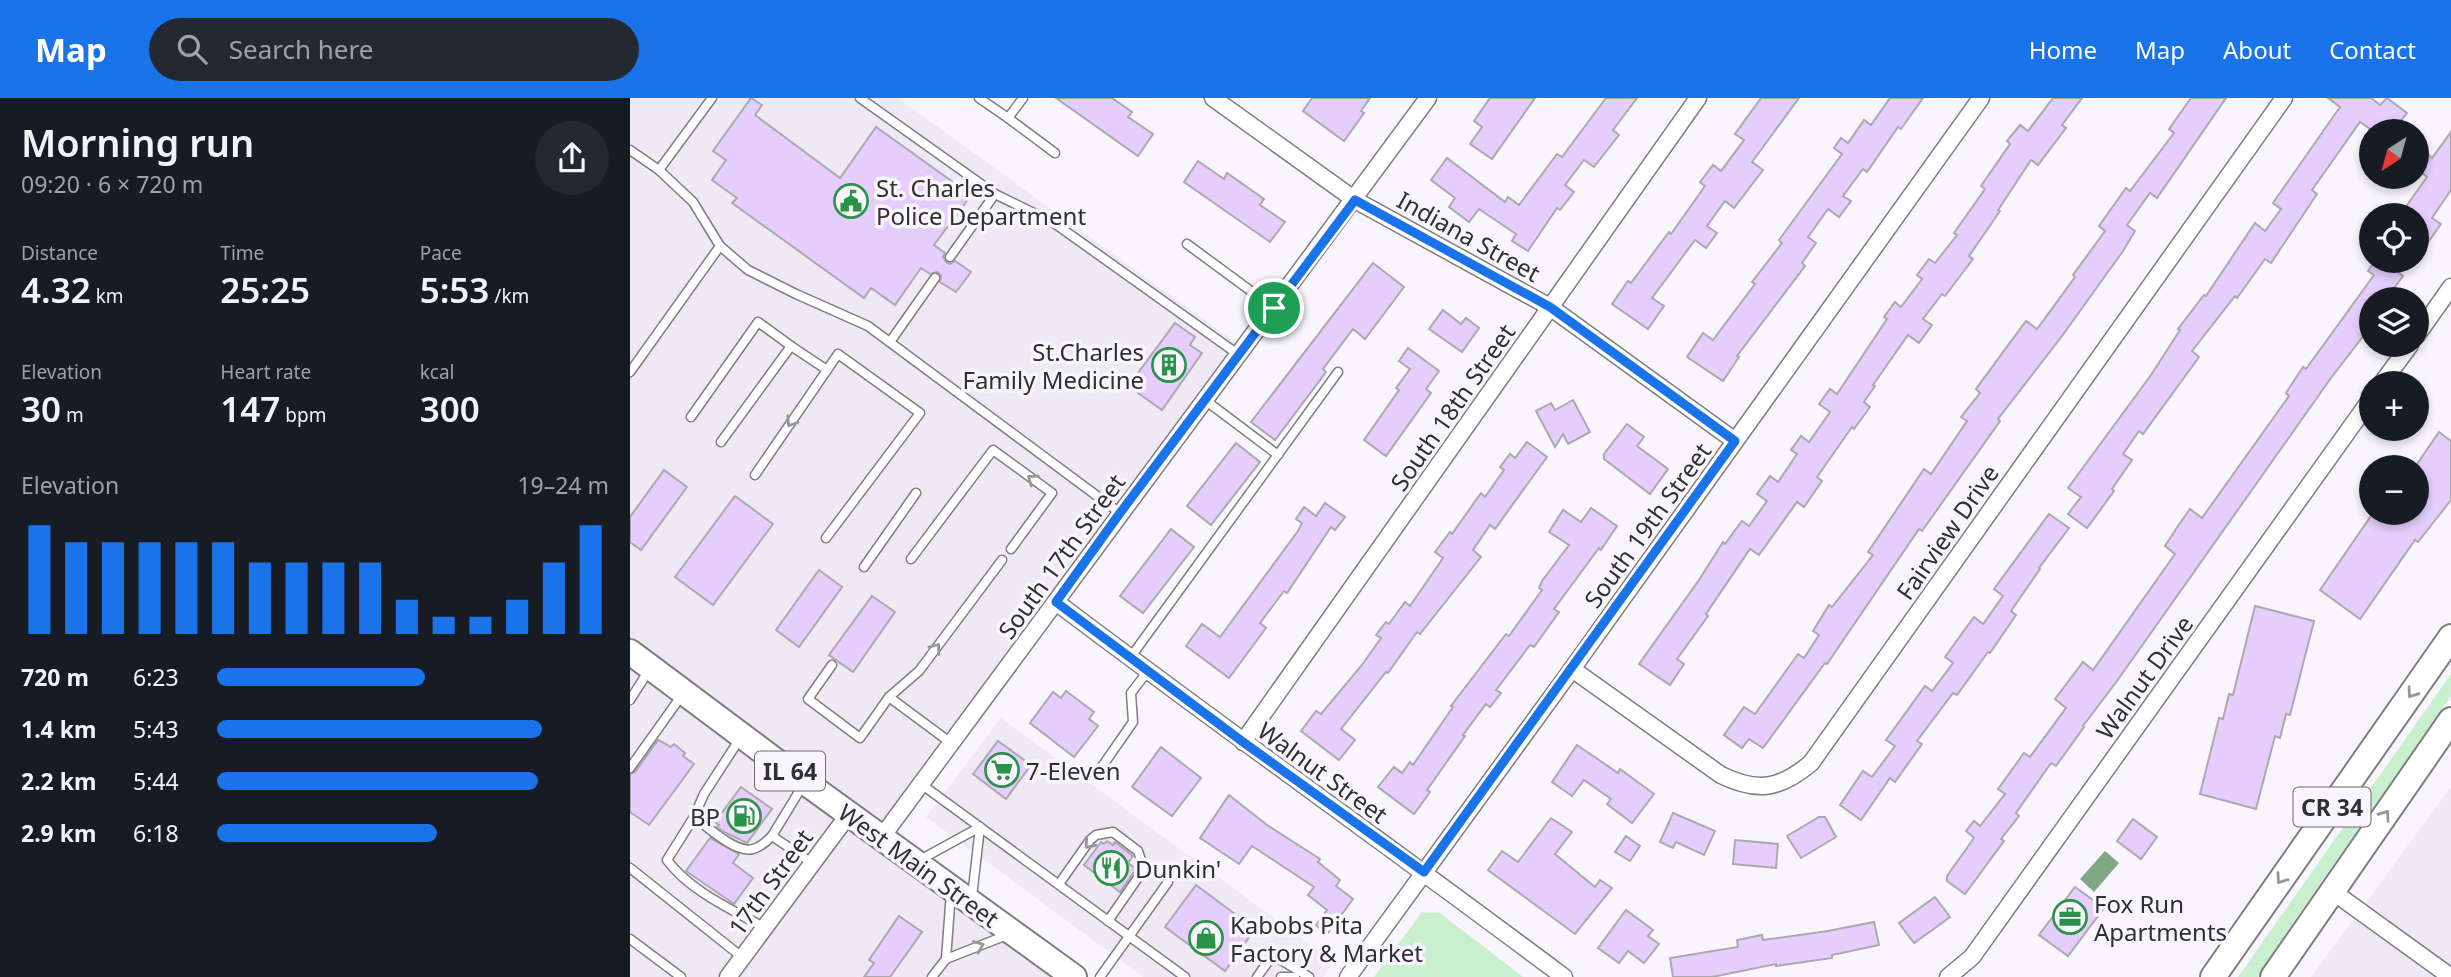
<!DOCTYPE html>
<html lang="en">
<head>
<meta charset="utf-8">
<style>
	:root { --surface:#171b24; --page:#242831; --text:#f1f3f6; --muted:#9ea1a6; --accent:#1a73e8 }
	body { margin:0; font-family:"Noto Sans",sans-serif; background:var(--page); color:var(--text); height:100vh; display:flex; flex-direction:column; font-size:26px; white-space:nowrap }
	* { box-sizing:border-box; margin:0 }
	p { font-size:23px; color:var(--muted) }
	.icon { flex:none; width:38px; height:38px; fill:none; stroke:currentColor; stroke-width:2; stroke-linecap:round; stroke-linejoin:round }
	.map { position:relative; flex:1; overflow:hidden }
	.side { display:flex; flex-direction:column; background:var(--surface); width:630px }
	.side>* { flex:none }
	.needle { width:46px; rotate:216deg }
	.controls { position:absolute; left:1729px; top:21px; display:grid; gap:14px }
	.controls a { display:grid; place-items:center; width:70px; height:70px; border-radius:50%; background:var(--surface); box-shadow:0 4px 10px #0003; font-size:35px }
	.pin { position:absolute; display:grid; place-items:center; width:60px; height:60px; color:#fff; margin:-30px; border:4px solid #fff; border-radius:50%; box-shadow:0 2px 7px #0007 }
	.round { display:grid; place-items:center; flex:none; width:74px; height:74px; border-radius:37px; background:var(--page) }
	.summary { display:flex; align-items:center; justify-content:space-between; height:119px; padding:0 21px }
	h1 { font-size:38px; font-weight:600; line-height:52px }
	.figures { display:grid; grid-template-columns:repeat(3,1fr); gap:10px; height:119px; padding:7px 21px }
	.figures div { display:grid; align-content:center }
	.figures b { font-size:35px; font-weight:600 }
	.figures small { font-size:19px; font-weight:400 }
	.figures p { font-size:19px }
	.chart { height:196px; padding:14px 21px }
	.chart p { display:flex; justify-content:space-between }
	.chart svg { width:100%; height:126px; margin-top:7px; stroke:var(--accent); stroke-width:6 }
	ul { padding:0 21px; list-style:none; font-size:23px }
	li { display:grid; grid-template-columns:112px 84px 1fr; align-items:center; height:52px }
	li i { height:18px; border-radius:9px; background:var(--accent) }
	header { display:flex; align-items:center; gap:42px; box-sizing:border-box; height:98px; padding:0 35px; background:var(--accent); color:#fff }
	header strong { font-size:33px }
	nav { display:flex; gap:38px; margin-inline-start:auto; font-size:24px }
	.search { width:490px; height:63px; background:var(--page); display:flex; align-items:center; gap:18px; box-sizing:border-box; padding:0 24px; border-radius:38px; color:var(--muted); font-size:26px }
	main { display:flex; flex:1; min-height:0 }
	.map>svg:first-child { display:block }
</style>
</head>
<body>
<header>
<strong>Map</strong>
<div class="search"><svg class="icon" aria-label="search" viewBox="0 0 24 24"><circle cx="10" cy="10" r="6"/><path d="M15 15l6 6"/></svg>Search here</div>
<nav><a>Home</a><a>Map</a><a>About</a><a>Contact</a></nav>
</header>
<main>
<section class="side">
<div class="summary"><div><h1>Morning run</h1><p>09:20 · 6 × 720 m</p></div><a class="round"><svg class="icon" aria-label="share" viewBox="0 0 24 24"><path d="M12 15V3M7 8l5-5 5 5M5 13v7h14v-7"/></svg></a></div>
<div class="figures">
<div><p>Distance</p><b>4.32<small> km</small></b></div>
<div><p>Time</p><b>25:25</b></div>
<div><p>Pace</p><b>5:53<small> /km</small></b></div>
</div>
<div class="figures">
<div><p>Elevation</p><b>30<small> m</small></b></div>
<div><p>Heart rate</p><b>147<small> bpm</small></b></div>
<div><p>kcal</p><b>300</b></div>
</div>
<div class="chart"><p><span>Elevation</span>19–24 m</p>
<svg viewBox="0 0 160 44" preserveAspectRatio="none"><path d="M5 44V6M15 44V12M25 44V12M35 44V12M45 44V12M55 44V12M65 44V19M75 44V19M85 44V19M95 44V19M105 44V32M115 44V38M125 44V38M135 44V32M145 44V19M155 44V6"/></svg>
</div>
<ul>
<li><b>720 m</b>6:23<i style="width:53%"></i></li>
<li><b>1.4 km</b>5:43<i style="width:83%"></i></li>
<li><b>2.2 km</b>5:44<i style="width:82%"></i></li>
<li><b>2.9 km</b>6:18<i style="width:56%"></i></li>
</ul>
</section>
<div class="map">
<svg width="1821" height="879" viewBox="0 0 1821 879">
	<rect width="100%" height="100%" fill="#f8f6fc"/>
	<g fill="#efe9f6">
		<polygon points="0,0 268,0 608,246 251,730 0,545"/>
		<polygon points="0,559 212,717 92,879 0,879"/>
		<polygon points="371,620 704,864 693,879 513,879 296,719"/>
		<polygon points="1821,689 1821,879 1681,879"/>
		<polygon points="219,727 428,879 108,879"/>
	</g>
	<g fill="#c8efce">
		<polygon points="1821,576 1821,598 1664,823 1628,879 1608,879"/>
		<polygon points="792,814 810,815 893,879 744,879"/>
	</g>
	<polygon fill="#7ea785" points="1475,753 1489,765 1464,794 1450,781"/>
	<g fill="#e5cefd" stroke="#aba9ae" stroke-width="2">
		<polygon points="121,0 132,7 125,17 210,80 246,29 341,97 304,147 315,155 313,159 316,164 320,166 325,163 341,174 326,194 310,184 311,178 308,174 300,176 291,170 265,207 241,190 234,200 102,105 107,100 82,82 96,62 83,53"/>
		<polygon points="426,0 482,0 502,14 498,19 523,36 508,58"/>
		<polygon points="682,0 740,0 731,13 734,15 714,43 673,13"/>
		<polygon points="860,0 905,0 862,61 840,46 852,29 844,23"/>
		<polygon points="976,0 1007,0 983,32 989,37 964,69 954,62 935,87 944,94 930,112 927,110 898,153 882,143 886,136 849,111 839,124 819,109 825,100 801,82 817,60 875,104 878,99 889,107 927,56 932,59"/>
		<polygon points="1131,0 1169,0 1122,64 1133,72 1104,110 1095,103 1077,128 1087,135 1076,150 1065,142 1022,200 1034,208 1018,231 982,206 998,183 1001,185 1039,134 1041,136 1075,88 1070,84 1083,67 1091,73 1114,42 1105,36"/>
		<polygon points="1260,0 1293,0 1271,31 1268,29 1237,74 1233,71 1213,98 1221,103 1209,119 1198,111 1178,139 1186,145 1172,165 1175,168 1107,258 1109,259 1093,283 1057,259 1073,235 1083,242 1125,186 1122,184 1152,145 1149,142 1212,56 1204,50 1211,40 1218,45 1234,22 1241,27"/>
		<polygon points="1423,0 1452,0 1432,27 1436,30 1408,67 1401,62 1368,112 1370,113 1339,158 1343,161 1315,198 1312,196 1293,221 1302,227 1289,245 1278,237 1243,287 1245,288 1234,304 1240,309 1224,331 1222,329 1187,379 1192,383 1174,409 1167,404 1129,457 1120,451 1076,516 1078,518 1047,561 1054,566 1040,587 1009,566 1069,482 1093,444 1095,446 1112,423 1119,428 1137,403 1127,396 1140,378 1148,384 1167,356 1161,352 1171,338 1179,344 1200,314 1189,306 1200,291 1207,296 1257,221 1254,219 1265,204 1271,209 1292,181 1287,177 1299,161 1305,165 1327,137 1324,135 1355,91 1351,88 1380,46 1377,43 1390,27 1398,33"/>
		<polygon points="1561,0 1596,0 1527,100 1520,95 1497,127 1505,133 1493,153 1432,238 1368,321 1370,323 1292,433 1289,431 1197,566 1195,565 1133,650 1119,641 1112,650 1094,637 1114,609 1125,616 1168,556 1174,560 1189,537 1183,533 1199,507 1202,509 1243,457 1238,454 1294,371 1301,376 1337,323 1331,319 1350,295 1346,291 1396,223 1407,231 1445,179 1443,177 1475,133 1469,128 1496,90 1500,93 1544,35 1539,31"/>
		<polygon points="1698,0 1741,0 1750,7 1757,0 1777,15 1763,33 1743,33 1730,24 1682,92 1687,96 1641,165 1635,161 1607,200 1605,198 1562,253 1569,259 1513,336 1509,333 1493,356 1502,362 1482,391 1484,393 1457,430 1438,416 1451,399 1438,390 1521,277 1550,232 1548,231 1574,197 1576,198 1625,125 1635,133 1651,111 1643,105 1710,9"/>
		<polygon points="1821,34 1821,92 1802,120 1811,126 1787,160 1787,117 1770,117 1797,79 1787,71 1787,68 1796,55 1802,60"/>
		<polygon points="568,63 594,81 597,75 634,101 630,107 655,124 640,144 554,84"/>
		<polygon points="1745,163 1773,163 1765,172 1773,178 1756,201 1741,201 1741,228 1701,280 1487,583 1453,628 1454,629 1426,668 1421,665 1386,715 1389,718 1371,741 1374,743 1335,796 1317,783 1317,778 1344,740 1336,733 1344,723 1350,728 1375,696 1368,691 1394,655 1400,659 1436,610 1425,601 1453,564 1463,572 1545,456 1535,448 1548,428 1560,411 1572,420 1659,298 1656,295 1673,269 1676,271 1744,177 1738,173"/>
		<polygon points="743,165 774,189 735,241 723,231 693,271 696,274 645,342 621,324"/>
		<polygon points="813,212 831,226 836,220 849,230 832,254 799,231"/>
		<polygon points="545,225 565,239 560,247 572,255 532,312 508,295 515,286 505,279"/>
		<polygon points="778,250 809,273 796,291 801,295 756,358 734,342 769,292 766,290 780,271 769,263"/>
		<polygon points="943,302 960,334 938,346 933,336 925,349 906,313 921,305 925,312"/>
		<polygon points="997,326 1014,339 1007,348 1038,371 1020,396 974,361 974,356"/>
		<polygon points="1809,334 1821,343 1821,402 1788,444 1785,442 1730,521 1690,492 1743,415 1787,415 1787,366"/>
		<polygon points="897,344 917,359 865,431 860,427 843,452 851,459 790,536 787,534 758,575 756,574 711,631 725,642 709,662 671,633 686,613 691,616 732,567 751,540 746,537 756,524 759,526 775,504 780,508 813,460 805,454 820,434 822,436 851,395 855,399 874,372 870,369 880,356 885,360"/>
		<polygon points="606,345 630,364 581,427 557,408"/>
		<polygon points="34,372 57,389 11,452 0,444 0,419"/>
		<polygon points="105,398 143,426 83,507 45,479"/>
		<polygon points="695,405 715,419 705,432 701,429 657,495 654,493 630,525 636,530 599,580 556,548 572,526 590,539 668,433 672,425 666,421 674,409 686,418"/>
		<polygon points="961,410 987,428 971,452 969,450 924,511 929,514 904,549 900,547 866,592 871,595 860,609 856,606 833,637 835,638 797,692 800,694 784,716 748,689 764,669 772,675 780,664 783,667 823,609 821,608 876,536 879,538 912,492 909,490 912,483 939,447 919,434 933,412 951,424"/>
		<polygon points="1419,416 1439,430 1409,470 1410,471 1381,513 1386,517 1360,555 1358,554 1327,597 1323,595 1287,643 1292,646 1265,684 1260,680 1231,722 1210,707 1233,673 1242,679 1265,648 1256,642 1295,588 1302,593 1323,565 1315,559 1344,519 1353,526 1373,498 1364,491"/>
		<polygon points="541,431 564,449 513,515 490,498"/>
		<polygon points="189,472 212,489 169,549 146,532"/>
		<polygon points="242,498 265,514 223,574 199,557"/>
		<polygon points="1625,508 1684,523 1660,617 1656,616 1650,640 1645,638 1626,711 1570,696 1589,620 1593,621 1599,596 1603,597"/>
		<polygon points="436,593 464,614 459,621 468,628 444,659 400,625 423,594 431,600"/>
		<polygon points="28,642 41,649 44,646 55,655 53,658 64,666 19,727 0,714 0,676 5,674"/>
		<polygon points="368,643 401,667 376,701 343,676"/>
		<polygon points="947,647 988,675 990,671 1024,696 1002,725 977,706 981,701 954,682 942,698 922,684"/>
		<polygon points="531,649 571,680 542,718 502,689"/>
		<polygon points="111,689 142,711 117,745 96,735 87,729 89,727 85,724"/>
		<polygon points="599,697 637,727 690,761 688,764 710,782 706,788 723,801 697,836 686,827 697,812 678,797 684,789 622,748 609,766 570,740"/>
		<polygon points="1043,715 1085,733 1074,757 1046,744 1043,750 1030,744"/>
		<polygon points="1189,719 1195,719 1206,739 1171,760 1157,738"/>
		<polygon points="921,720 942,734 925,756 965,789 970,782 982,790 945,836 858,772 872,753 888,764"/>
		<polygon points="1503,721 1527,739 1511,761 1487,743"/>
		<polygon points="996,738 1010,748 1000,763 985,754"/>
		<polygon points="80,740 109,756 103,765 123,780 104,806 56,773"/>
		<polygon points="1105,742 1148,746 1146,770 1103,766"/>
		<polygon points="477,743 483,747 485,744 503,758 498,765 506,771 490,794 454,767 471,744 474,746"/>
		<polygon points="566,787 625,831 595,873 535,829"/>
		<polygon points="1445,789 1474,810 1438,858 1409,837"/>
		<polygon points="1305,799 1320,819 1284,845 1269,825"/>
		<polygon points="996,812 1023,832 1018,838 1029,846 1014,865 998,853 989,865 968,850"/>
		<polygon points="269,818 292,834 260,879 234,879 244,865 239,862"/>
		<polygon points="1244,824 1249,847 1202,857 1202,860 1146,868 1146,866 1082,879 1043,879 1040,860 1108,849 1107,842 1132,837 1133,842 1198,833"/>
	</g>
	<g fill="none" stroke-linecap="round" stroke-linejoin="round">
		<g stroke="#807d82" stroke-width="11">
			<g id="service">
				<polyline points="230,0 365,96 424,125 609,257"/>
				<polyline points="349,0 378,20"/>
				<polyline points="393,0 378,20 425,55"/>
				<polyline points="0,52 29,72 63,104 90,148 118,172 166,196 238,228 490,415"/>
				<polyline points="29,72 82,0"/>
				<polyline points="557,146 644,210"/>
				<polyline points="320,159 365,96"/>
				<polyline points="260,244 305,180"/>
				<polyline points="161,248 197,272"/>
				<polyline points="0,274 90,148"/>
				<polyline points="575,302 648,357"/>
				<polyline points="61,319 128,224 161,248 91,344"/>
				<polyline points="125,377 208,256 290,315 196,440"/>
				<polyline points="281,461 363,352 422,395 381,451"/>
				<polyline points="234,469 286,395"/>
				<polyline points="500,560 708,274"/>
				<polyline points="202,567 178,601 230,640 259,599 321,645"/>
				<polyline points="259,599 289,573 372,462"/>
				<polyline points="0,602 19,572"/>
				<path d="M111,639l-37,57 -10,23c13,10 43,37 59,32 8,-2 14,-8 19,-13l40,27"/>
				<polyline points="0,670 52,597"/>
				<polyline points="471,670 503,624 501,595 518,573"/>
				<polyline points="291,686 555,879"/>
				<path d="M64,719l-27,43c23,31 64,49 98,68"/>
				<polyline points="142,738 173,687"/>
				<polyline points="288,763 350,729 342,799"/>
				<polyline points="0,770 112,859"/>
				<polyline points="429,786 460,742 466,737 483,734 508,753 514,771 478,823"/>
				<polyline points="0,841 51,879"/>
				<polyline points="316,861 321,794"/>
				<polyline points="302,879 316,861 377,837"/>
				<polyline points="470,879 538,784"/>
				<polyline points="627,879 643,857 679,879"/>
				<polyline points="651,879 665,879"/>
			</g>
		</g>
		<g stroke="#807d82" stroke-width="19">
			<g id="minor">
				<polyline points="583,0 725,102 920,209 1105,343"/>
				<polyline points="1787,237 1821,189"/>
				<polyline points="1752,285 1780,247"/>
				<path d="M426,504c168,127 340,249 508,375"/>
				<path d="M942,571l149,106c37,18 59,14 90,-12l473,-665"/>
				<polyline points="613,644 1068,0"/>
				<polyline points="251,740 798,0"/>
				<polyline points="1702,793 1821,879"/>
				<polyline points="98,879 219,716"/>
				<polyline points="718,879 942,571 1351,0"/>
				<polyline points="1318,879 1342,859 1741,301"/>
			</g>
		</g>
		<g stroke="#807d82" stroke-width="28">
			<g id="primary">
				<polyline points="0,554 143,661 444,879"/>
				<polyline points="1583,879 1821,539"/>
				<polyline points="1643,879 1821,622"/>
			</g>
		</g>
		<use href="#service" stroke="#fff" stroke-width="8"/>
		<use href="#minor" stroke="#fff" stroke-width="16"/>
		<use href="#primary" stroke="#fff" stroke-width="24"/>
	</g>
	<defs><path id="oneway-chevron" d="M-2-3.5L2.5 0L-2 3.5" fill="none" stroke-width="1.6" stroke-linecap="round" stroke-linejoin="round" transform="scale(1.75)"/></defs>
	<g stroke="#989798">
		<use href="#oneway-chevron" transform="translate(161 324) rotate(124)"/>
		<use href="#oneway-chevron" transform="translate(402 381) rotate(-144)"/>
		<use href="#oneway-chevron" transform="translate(306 550) rotate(-53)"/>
		<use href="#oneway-chevron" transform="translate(1782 595) rotate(125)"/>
		<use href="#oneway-chevron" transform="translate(1755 717) rotate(-55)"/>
		<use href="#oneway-chevron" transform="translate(459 746) rotate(131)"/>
		<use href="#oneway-chevron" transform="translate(1651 781) rotate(125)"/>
		<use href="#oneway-chevron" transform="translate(349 848) rotate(-21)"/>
	</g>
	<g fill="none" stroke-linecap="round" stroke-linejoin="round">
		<g stroke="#fff" stroke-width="14">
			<polygon id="route" points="725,102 920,209 1105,343 794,774 613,644 426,504 490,415"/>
		</g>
		<use href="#route" stroke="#1a73e8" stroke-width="9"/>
	</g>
	<defs>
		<g id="civic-ring" transform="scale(1.75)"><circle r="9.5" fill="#f8f6fc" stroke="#2b9349" stroke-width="1.5"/><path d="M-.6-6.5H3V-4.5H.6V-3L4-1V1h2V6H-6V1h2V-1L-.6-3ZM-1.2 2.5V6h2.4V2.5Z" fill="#2b9349"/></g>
		<g id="building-ring" transform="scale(1.75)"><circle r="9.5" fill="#f8f6fc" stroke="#2b9349" stroke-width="1.5"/><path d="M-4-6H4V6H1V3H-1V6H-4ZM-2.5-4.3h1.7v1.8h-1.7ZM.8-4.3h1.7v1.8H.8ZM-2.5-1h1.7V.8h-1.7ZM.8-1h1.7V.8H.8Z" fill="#2b9349"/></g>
		<g id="supermarket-ring" transform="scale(1.75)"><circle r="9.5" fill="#f8f6fc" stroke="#2b9349" stroke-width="1.5"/><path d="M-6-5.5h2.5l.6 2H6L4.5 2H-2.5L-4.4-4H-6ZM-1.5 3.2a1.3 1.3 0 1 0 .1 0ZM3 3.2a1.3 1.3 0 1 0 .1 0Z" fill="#2b9349"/></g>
		<g id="fuel-ring" transform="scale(1.75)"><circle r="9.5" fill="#f8f6fc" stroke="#2b9349" stroke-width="1.5"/><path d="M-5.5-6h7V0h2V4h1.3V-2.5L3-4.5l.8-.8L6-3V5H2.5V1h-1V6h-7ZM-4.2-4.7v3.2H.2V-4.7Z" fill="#2b9349"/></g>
		<g id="restaurant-ring" transform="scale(1.75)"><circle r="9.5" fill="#f8f6fc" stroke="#2b9349" stroke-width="1.5"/><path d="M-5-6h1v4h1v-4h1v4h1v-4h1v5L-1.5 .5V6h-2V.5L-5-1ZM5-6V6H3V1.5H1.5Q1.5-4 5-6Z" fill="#2b9349"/></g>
		<g id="office-ring" transform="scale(1.75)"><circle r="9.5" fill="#f8f6fc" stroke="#2b9349" stroke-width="1.5"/><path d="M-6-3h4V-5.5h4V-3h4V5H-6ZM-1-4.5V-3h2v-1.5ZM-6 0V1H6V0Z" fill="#2b9349"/></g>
		<g id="shop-ring" transform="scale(1.75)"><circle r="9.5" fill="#f8f6fc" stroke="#2b9349" stroke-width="1.5"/><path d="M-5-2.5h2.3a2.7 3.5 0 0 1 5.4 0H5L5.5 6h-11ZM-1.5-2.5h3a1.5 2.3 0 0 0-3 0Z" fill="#2b9349"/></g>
	</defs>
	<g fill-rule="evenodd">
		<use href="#civic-ring" x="221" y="103"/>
		<use href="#building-ring" x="539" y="267"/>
		<use href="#supermarket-ring" x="372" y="672"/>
		<use href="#fuel-ring" x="114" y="718"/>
		<use href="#restaurant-ring" x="481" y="770"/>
		<use href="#office-ring" x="1440" y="819"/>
		<use href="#shop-ring" x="576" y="840"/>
	</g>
	<g text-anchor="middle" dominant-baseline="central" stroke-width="7" stroke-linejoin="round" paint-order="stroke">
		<g fill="#f8f6fc" stroke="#6c6b6f" stroke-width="2">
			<rect x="125" y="653.5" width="70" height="39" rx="5"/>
			<rect x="1663.5" y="689.5" width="77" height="39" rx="5"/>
		</g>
		<g font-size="23" font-weight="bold" fill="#302f32">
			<text x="160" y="673">IL 64</text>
			<text x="1702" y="709">CR 34</text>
		</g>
		<g font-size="24" fill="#302f32" stroke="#f8f6fc" text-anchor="start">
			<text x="246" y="89">St. Charles<tspan x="246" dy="28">Police Department</tspan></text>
			<text x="514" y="253" text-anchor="end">St.Charles<tspan x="514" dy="28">Family Medicine</tspan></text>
			<text x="396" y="672">7-Eleven</text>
			<text x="90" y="718" text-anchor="end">BP</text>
			<text x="505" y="770">Dunkin'</text>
			<text x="1464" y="805">Fox Run<tspan x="1464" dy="28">Apartments</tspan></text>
			<text x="600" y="826">Kabobs Pita<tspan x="600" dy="28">Factory &amp; Market</tspan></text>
		</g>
		<g font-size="24" fill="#302f32" stroke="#f8f6fc">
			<text transform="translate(839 138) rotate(29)">Indiana Street</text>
			<text transform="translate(822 309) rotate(-55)">South 18th Street</text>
			<text transform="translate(1017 427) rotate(-54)">South 19th Street</text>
			<text transform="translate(1317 434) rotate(-55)">Fairview Drive</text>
			<text transform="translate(431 458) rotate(-54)">South 17th Street</text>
			<text transform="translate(1514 579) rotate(-54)">Walnut Drive</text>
			<text transform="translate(693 674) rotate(36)">Walnut Street</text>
			<text transform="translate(289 767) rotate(36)">West Main Street</text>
			<text transform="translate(140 784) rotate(-54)">17th Street</text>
		</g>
	</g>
</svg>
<div class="controls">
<a><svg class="needle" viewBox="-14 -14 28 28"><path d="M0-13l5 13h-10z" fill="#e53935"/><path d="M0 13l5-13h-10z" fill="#9ea1a6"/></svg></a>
<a><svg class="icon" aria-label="locate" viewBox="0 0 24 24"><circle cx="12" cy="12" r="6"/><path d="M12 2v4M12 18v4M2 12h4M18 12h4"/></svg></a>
<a><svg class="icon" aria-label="layers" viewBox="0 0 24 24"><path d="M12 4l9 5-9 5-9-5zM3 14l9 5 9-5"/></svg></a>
<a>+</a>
<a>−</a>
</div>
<div class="pin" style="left:644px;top:210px;background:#1e9e55"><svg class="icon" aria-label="arrive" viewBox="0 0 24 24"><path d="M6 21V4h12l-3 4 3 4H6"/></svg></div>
</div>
</main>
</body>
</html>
